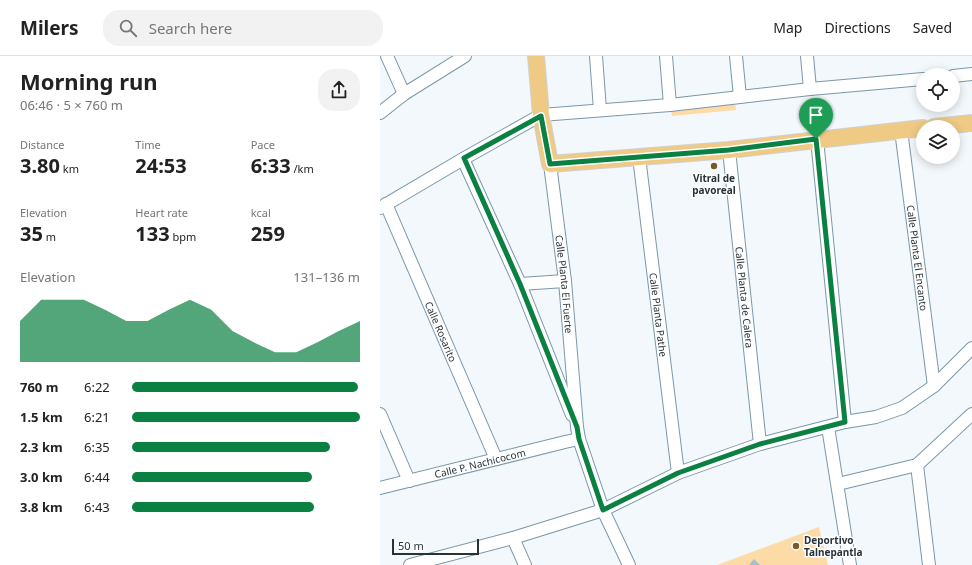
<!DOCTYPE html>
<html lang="en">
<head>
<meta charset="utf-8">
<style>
	:root { --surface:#fff; --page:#f2f2f2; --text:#222; --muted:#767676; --line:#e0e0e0; --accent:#0b8043 }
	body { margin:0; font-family:"Noto Sans",sans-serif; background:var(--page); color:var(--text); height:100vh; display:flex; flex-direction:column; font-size:15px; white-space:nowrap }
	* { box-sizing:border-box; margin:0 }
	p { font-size:13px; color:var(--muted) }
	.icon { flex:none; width:22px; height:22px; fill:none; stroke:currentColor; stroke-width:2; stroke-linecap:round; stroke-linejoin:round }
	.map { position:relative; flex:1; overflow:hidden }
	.side { display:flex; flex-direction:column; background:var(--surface); width:380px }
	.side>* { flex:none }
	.tools { position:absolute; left:536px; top:12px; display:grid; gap:8px }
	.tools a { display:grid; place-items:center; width:44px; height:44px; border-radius:50%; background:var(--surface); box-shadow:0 2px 10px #0003; font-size:20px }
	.scale { position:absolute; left:12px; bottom:10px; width:87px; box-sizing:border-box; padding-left:4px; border:2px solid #273239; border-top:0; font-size:11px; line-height:14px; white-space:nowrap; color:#273239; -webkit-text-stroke:3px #fff; paint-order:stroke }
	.pin { position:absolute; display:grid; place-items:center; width:34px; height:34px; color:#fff; margin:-41px -17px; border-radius:50% 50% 50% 0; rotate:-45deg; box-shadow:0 0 4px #0007 }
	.pin .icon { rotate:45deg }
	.round { display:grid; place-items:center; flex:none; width:42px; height:42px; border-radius:16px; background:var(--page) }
	.headline { display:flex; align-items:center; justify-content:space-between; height:68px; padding:0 20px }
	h1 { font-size:22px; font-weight:700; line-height:30px }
	.figures { display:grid; grid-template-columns:repeat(3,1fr); gap:6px; height:68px; padding:4px 20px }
	.figures div { display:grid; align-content:center }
	.figures b { font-size:20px; font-weight:700 }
	.figures small { font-size:11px; font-weight:400 }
	.figures p { font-size:11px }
	.chart { height:112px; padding:8px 20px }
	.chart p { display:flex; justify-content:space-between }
	.chart svg { width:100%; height:72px; margin-top:4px; fill:var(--accent); opacity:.7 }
	ul { padding:0 20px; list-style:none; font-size:13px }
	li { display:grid; grid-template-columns:64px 48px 1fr; align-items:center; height:30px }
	li i { height:10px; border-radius:5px; background:var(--accent) }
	header { display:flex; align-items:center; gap:24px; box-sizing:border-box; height:56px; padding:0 20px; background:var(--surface); border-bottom:1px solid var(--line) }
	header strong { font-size:19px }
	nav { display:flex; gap:22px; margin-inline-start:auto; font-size:14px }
	.search { width:280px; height:36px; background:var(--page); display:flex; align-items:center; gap:10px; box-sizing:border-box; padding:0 14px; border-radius:16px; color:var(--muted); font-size:15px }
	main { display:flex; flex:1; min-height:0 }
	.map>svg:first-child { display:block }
</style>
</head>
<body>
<header>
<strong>Milers</strong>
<div class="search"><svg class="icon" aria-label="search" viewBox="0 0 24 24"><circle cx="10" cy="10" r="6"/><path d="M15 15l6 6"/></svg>Search here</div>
<nav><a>Map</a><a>Directions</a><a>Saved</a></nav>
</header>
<main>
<section class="side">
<div class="headline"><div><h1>Morning run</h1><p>06:46 · 5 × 760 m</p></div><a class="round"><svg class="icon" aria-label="share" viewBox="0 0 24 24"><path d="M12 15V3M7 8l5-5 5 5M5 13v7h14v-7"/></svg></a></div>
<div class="figures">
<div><p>Distance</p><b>3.80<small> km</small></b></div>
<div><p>Time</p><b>24:53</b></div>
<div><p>Pace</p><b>6:33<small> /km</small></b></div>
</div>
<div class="figures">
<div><p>Elevation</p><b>35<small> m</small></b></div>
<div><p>Heart rate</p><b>133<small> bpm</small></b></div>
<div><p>kcal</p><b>259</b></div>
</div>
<div class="chart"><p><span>Elevation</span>131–136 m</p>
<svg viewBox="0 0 160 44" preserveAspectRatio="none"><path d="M0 44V19L10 6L20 6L30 6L40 12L50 19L60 19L70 12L80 6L90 12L100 25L110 32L120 38L130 38L140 32L150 25L160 19V44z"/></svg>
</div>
<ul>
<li><b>760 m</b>6:22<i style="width:99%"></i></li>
<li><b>1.5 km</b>6:21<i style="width:100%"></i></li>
<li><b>2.3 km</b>6:35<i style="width:87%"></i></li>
<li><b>3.0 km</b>6:44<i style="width:79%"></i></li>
<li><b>3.8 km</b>6:43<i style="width:80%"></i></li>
</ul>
</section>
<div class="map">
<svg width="592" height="509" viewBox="0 0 592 509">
	<rect width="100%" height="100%" fill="#f2f8fb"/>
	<g fill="#fddba6">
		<polygon points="354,36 356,54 292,60 289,42"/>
		<polygon points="439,471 448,509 337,509"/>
	</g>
	<polygon fill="#a3c0d2" points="374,503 380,509 369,509"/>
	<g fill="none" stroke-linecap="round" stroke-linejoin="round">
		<g stroke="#7b97a8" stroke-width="14">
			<g id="minor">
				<polyline points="7,0 24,38"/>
				<polyline points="216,0 220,54"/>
				<polyline points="286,0 290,49"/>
				<polyline points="356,0 360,41 430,33 543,23"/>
				<polyline points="427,0 430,33"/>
				<polyline points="573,20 592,18"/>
				<polyline points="0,57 24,38 85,0"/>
				<path id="s1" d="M521,74l33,256"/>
				<polyline points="437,83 465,366"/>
				<path id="s2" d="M349,94l31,294"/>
				<path id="s3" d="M259,101l39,316"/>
				<polyline points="83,103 140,228 192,359"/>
				<path id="s4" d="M170,108l15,117 12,146 2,12 24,71 26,55"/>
				<path id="s5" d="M6,148l110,255"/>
				<polyline points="0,152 83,103 161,59 290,49 360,41"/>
				<polyline points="140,228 185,225"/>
				<polyline points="0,358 29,425"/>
				<polyline points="448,371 470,509"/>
				<polyline points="537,409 549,509"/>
				<polyline points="458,428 537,409 592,358"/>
				<path id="s6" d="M0,432l185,-46 14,-3"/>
				<polyline points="133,482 145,509"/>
				<polyline points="30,509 133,482 223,454 298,417 380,388 465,366 496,361 522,352 554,330 592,292"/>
			</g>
		</g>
		<g stroke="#cfd2d3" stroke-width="18">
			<g id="major">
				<polyline points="156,0 161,59 170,108 349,94 543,72"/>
				<polyline points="554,71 592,67"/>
			</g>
		</g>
		<use href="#minor" stroke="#fff" stroke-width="12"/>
		<use href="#major" stroke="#eeca85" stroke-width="16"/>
	</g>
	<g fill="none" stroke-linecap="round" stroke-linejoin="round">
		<g stroke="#fff" stroke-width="8">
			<polygon id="route" points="161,60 170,108 349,94 436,83 465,366 380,388 298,417 223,454 199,383 197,371 140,228 84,102"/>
		</g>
		<use href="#route" stroke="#0b8043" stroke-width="5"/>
	</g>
	<g fill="#765b2d" stroke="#fff" stroke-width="1.5">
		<circle cx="334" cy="110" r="4"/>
		<circle cx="416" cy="490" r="4"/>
	</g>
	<g text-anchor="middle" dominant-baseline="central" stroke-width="3" stroke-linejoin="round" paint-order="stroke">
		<g font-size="10" font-weight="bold" fill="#273239" stroke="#fff">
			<text x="334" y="122">Vitral de<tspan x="334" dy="12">pavoreal</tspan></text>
			<text x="424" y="484" text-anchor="start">Deportivo<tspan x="424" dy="12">Talnepantla</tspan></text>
		</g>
		<g font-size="10" fill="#273239" stroke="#fff">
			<text stroke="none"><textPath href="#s1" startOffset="129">Calle Planta El Encanto</textPath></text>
			<text stroke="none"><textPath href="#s4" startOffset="121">Calle Planta El Fuerte</textPath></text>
			<text stroke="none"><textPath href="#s2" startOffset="148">Calle Planta de Calera</textPath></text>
			<text stroke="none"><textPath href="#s3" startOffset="159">Calle Planta Pathe</textPath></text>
			<text stroke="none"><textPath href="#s5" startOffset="139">Calle Rosarito</textPath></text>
			<text stroke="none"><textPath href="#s6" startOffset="103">Calle P. Nachicocom</textPath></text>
		</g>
	</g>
</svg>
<div class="tools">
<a><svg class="icon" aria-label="locate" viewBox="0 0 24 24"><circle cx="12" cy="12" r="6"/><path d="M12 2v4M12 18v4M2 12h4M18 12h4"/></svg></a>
<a><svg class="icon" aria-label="layers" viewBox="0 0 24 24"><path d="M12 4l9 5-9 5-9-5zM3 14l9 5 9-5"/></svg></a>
</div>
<div class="scale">50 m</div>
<div class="pin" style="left:436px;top:83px;background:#1e9e55"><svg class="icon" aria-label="arrive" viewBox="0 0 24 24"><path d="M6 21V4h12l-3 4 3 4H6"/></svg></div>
</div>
</main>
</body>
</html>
